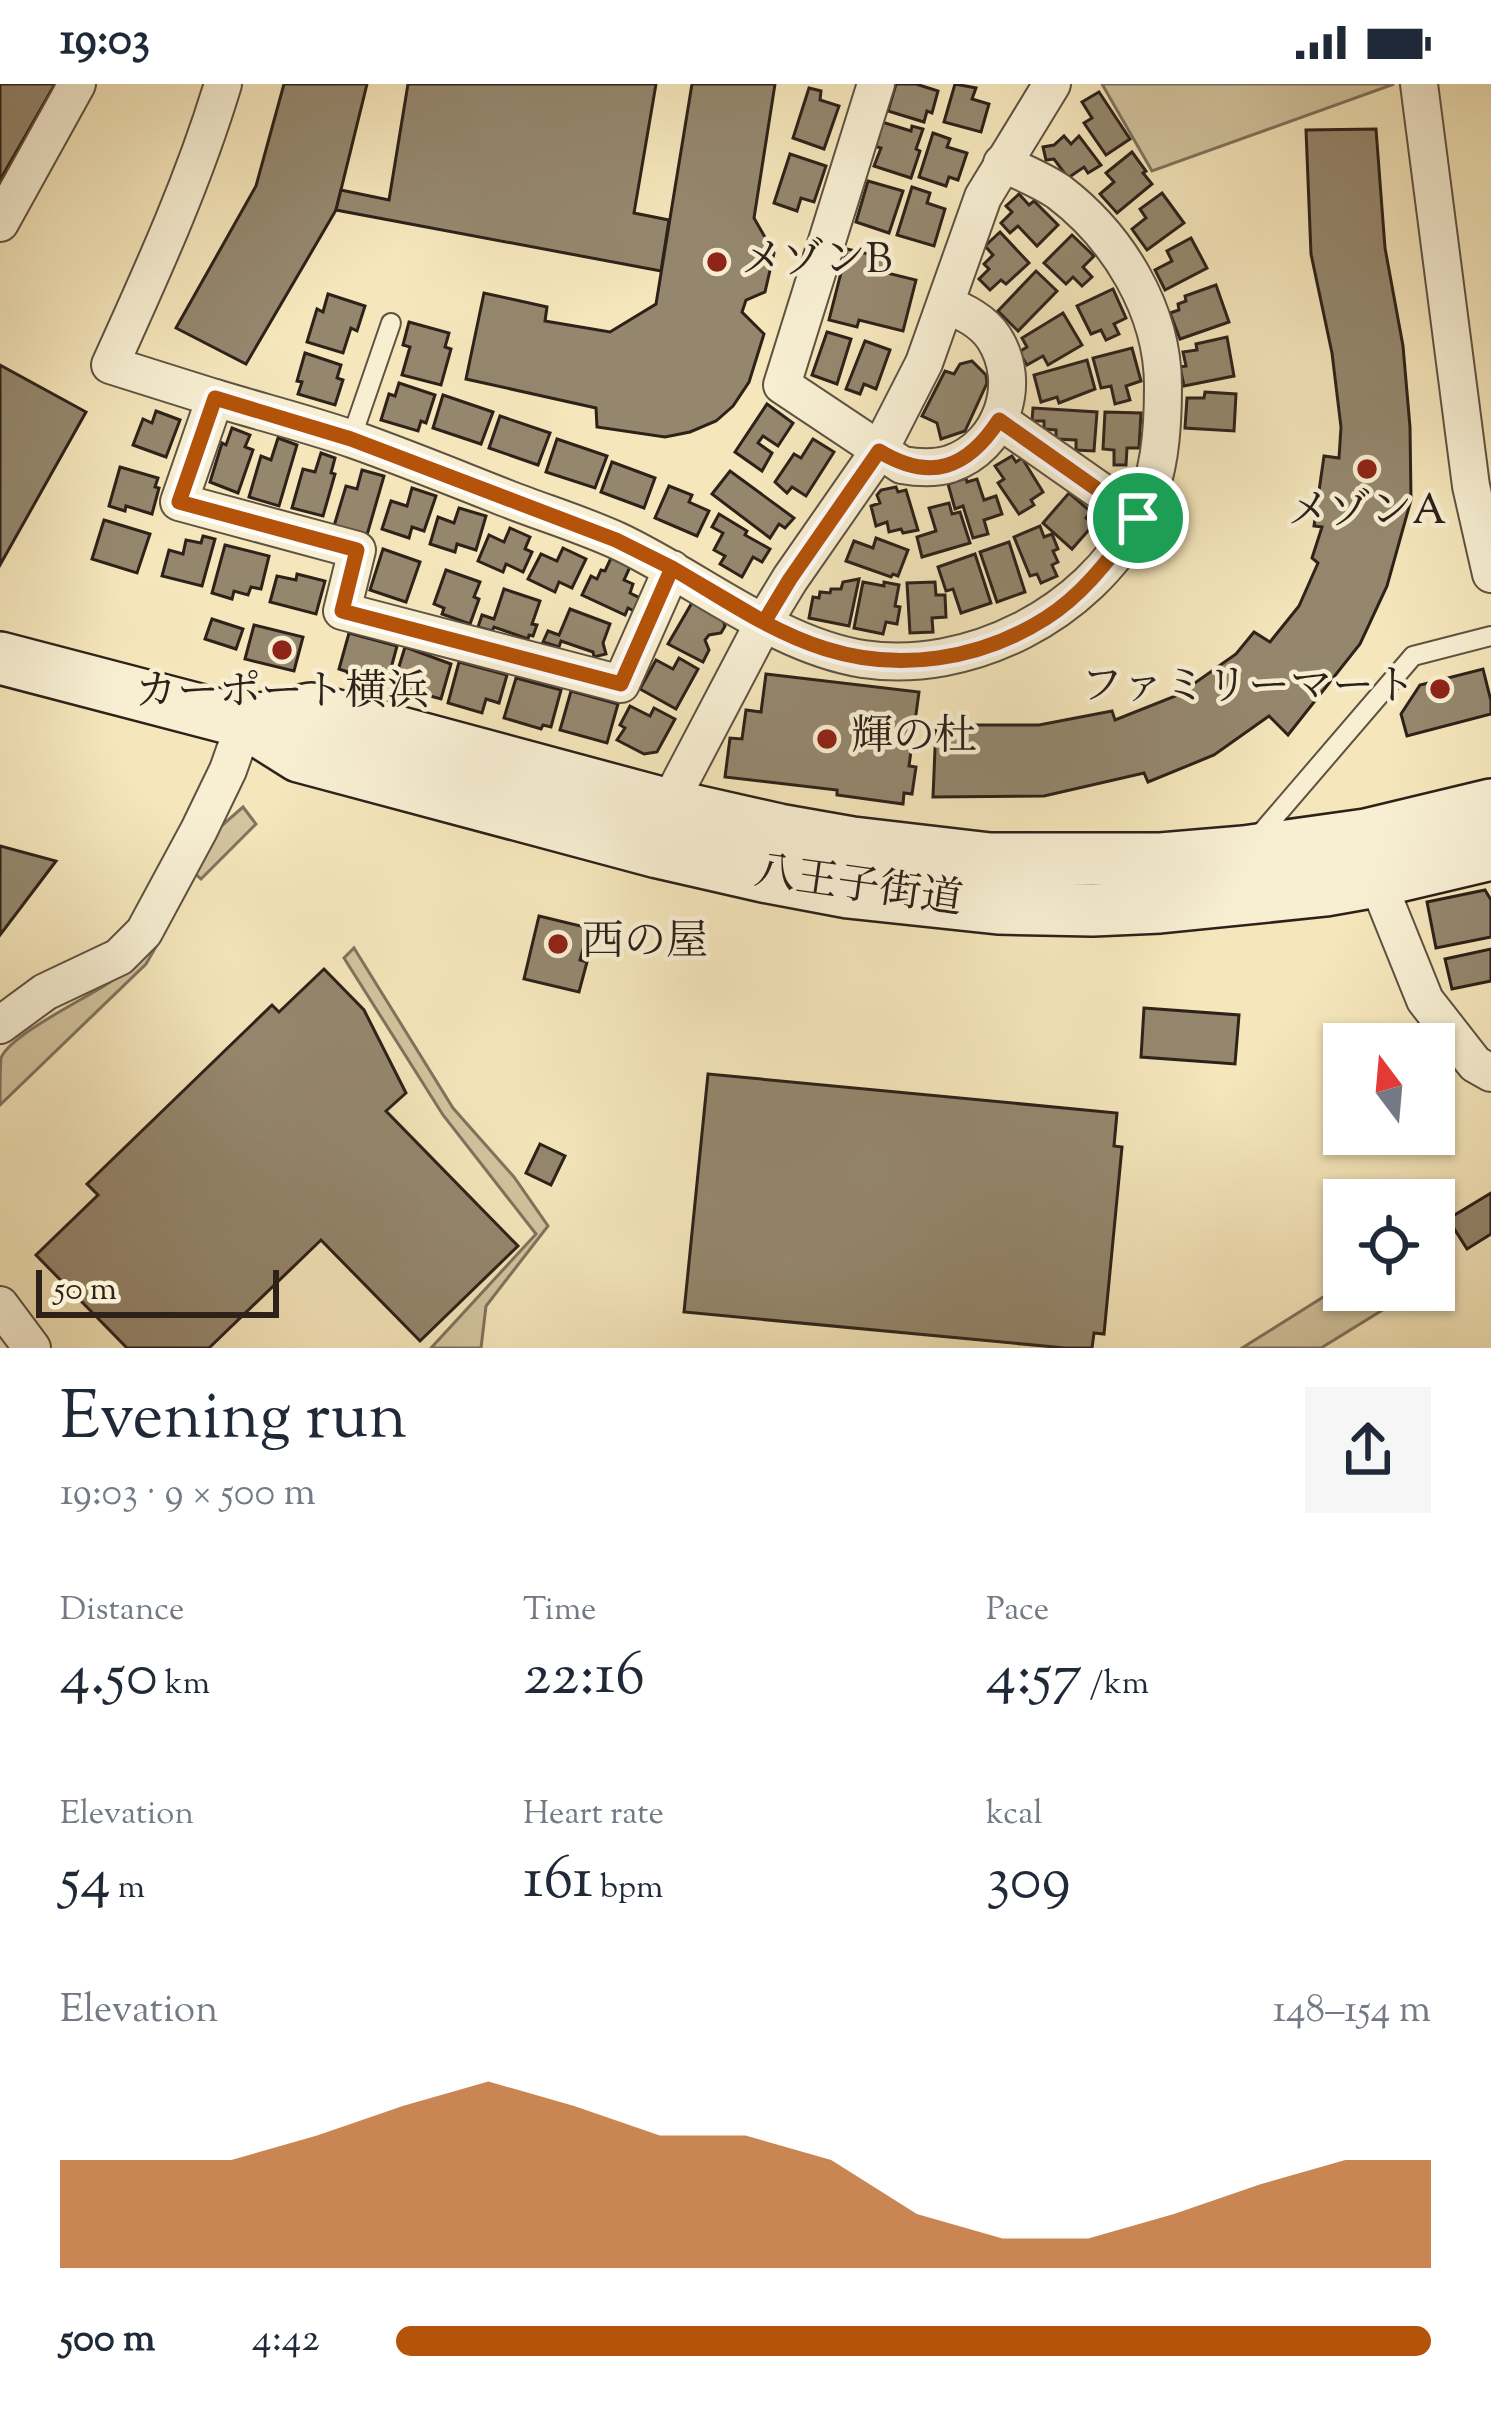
<!DOCTYPE html>
<html lang="en">
<head>
<meta charset="utf-8">
<style>
	:root { --surface:#fff; --page:#f6f6f7; --text:#1f2937; --muted:#747a83; --accent:#b45309 }
	body { margin:0; font-family:"Sorts Mill Goudy","Noto Serif JP",serif; background:var(--page); color:var(--text); height:100vh; display:flex; flex-direction:column; font-size:45px; white-space:nowrap }
	* { box-sizing:border-box; margin:0 }
	p { font-size:39px; color:var(--muted) }
	.icon { flex:none; width:66px; height:66px; fill:none; stroke:currentColor; stroke-width:2; stroke-linecap:round; stroke-linejoin:round }
	.map { position:relative; height:1264px; overflow:hidden }
	.sheet { display:flex; flex-direction:column; background:var(--surface); flex:1 }
	.sheet>* { flex:none }
	.needle { width:78px; rotate:344deg }
	.fabs { position:absolute; left:1323px; top:939px; display:grid; gap:24px }
	.fabs a { display:grid; place-items:center; width:132px; height:132px; border-radius:0px; background:var(--surface); box-shadow:0 3px 9px #0004; font-size:60px }
	.scale { position:absolute; left:36px; bottom:30px; width:243px; box-sizing:border-box; padding-left:12px; border:6px solid #2d211a; border-top:0; font-size:33px; line-height:42px; white-space:nowrap; color:#2d211a; -webkit-text-stroke:9px #f8efd3; paint-order:stroke }
	.pin { position:absolute; display:grid; place-items:center; width:102px; height:102px; color:#fff; margin:-51px; border:6px solid #fff; border-radius:50%; box-shadow:0 3px 12px #0007 }
	.round { display:grid; place-items:center; flex:none; width:126px; height:126px; border-radius:0px; background:var(--page) }
	.overview { display:flex; align-items:center; justify-content:space-between; height:204px; padding:0 60px }
	h1 { font-size:66px; font-weight:600; line-height:90px }
	.figures { display:grid; grid-template-columns:repeat(3,1fr); gap:18px; height:204px; padding:12px 60px }
	.figures div { display:grid; align-content:center }
	.figures b { font-size:60px; font-weight:600 }
	.figures small { font-size:33px; font-weight:400 }
	.figures p { font-size:33px }
	.chart { height:336px; padding:24px 60px }
	.chart p { display:flex; justify-content:space-between }
	.chart svg { width:100%; height:216px; margin-top:12px; fill:var(--accent); opacity:.7 }
	ul { padding:0 60px; list-style:none; font-size:39px }
	li { display:grid; grid-template-columns:192px 144px 1fr; align-items:center; height:90px }
	li i { height:30px; border-radius:15px; background:var(--accent) }
	.status { display:flex; justify-content:space-between; align-items:center; height:84px; padding:0 60px; background:var(--surface); direction:ltr }
	.status svg { height:33px; fill:currentColor }
	.map>svg:first-child { display:block }
</style>
</head>
<body>
<div class="status"><b>19:03</b><svg viewBox="0 0 49 12"><path d="M0 12V9h3v3zM5 12V6h3v6zM10 12V3h3v9zM15 12V0h3v12zM26 1h20v11H26zM47 4h2v5h-2z"/></svg></div>
<div class="map">
<svg width="1491" height="1264" viewBox="0 0 1491 1264">
	<rect width="100%" height="100%" fill="#f5e6bb"/>
	<filter id="stains"><feTurbulence type="fractalNoise" baseFrequency=".00167" numOctaves="4"/><feColorMatrix values="0 0 0 0 .2 0 0 0 0 .09 0 0 0 0 .02 0 0 0 .5 -.17"/></filter>
	<radialGradient id="worn" r=".72"><stop offset=".6" stop-color="#630" stop-opacity="0"/><stop offset="1" stop-color="#630" stop-opacity=".3"/></radialGradient>
	<g fill="#d3c5a0" stroke="#80735d" stroke-width="3">
		<polygon points="1102,0 1394,0 1152,87"/>
		<polygon points="243,723 256,740 201,795 194,789 219,744"/>
		<path d="M161,854l-15,26 -146,141c0,-13 0,-35 1,-47 10,-24 86,-60 109,-76 19,-13 35,-28 51,-44z"/>
		<polygon points="354,864 453,1024 514,1093 548,1142 486,1222 481,1264 431,1264 536,1150 443,1031 344,874"/>
		<polygon points="1344,1200 1344,1206 1415,1206 1321,1264 1242,1264"/>
	</g>
	<g fill="#95876e" stroke="#2d211a" stroke-width="3">
		<polygon points="0,0 55,0 0,96"/>
		<polygon points="284,0 367,0 336,126 246,280 176,244 256,102"/>
		<polygon points="408,0 656,0 634,129 669,136 661,187 336,126 341,106 389,116"/>
		<polygon points="692,0 775,0 754,134 774,169 765,208 746,216 742,228 764,250 749,298 733,322 716,337 690,348 665,353 597,343 596,324 466,295 484,209 547,223 545,237 610,248 656,220"/>
		<polygon points="896,0 916,0 938,7 932,29 927,27 924,38 888,27"/>
		<polygon points="955,0 976,4 972,15 989,20 981,48 944,38"/>
		<polygon points="809,4 821,7 820,16 839,22 824,65 793,54"/>
		<polygon points="1099,8 1130,55 1106,71 1084,39 1092,34 1082,18"/>
		<polygon points="882,38 911,47 912,42 923,45 916,65 920,67 911,94 874,82 881,64 874,62"/>
		<polygon points="1376,45 1385,164 1403,262 1410,343 1411,416 1387,502 1360,560 1288,651 1269,632 1214,671 1148,698 1144,689 1044,712 933,713 936,641 1039,641 1112,627 1115,636 1178,611 1236,570 1254,548 1270,558 1299,522 1318,479 1312,474 1322,443 1314,442 1324,372 1339,374 1341,343 1332,269 1311,170 1306,46"/>
		<polygon points="933,49 950,55 947,63 967,69 958,96 949,93 946,102 919,93"/>
		<polygon points="1064,52 1071,60 1079,52 1101,81 1088,89 1084,83 1068,94 1054,75 1046,76 1043,63 1054,61"/>
		<polygon points="1132,68 1146,87 1143,89 1152,100 1117,129 1100,110 1114,98 1106,89"/>
		<polygon points="790,70 826,82 814,118 801,114 797,127 774,119"/>
		<polygon points="868,97 903,107 889,149 856,138"/>
		<polygon points="912,103 930,109 927,119 945,125 934,162 897,151"/>
		<polygon points="1162,109 1184,139 1147,166 1132,145 1146,134 1140,125"/>
		<polygon points="1019,110 1029,121 1034,117 1058,141 1037,162 1018,142 1010,149 1001,139 1012,128 1006,122"/>
		<polygon points="1000,148 1029,179 1006,200 1001,196 990,206 979,195 989,185 984,180 993,171 985,162"/>
		<polygon points="1072,151 1094,172 1083,183 1092,193 1082,202 1073,193 1066,200 1044,179"/>
		<polygon points="1191,154 1207,184 1165,206 1155,186 1172,177 1167,167"/>
		<polygon points="847,165 890,175 887,189 916,196 903,247 859,236 857,243 829,236"/>
		<polygon points="1036,187 1057,207 1018,247 998,227"/>
		<polygon points="1216,201 1229,238 1180,255 1170,229 1179,226 1178,220 1186,217 1185,212"/>
		<polygon points="1113,205 1126,234 1114,240 1119,250 1106,256 1101,246 1091,250 1077,222"/>
		<polygon points="328,210 365,222 357,247 351,244 343,269 307,258 317,225 323,228"/>
		<polygon points="1063,229 1082,261 1048,281 1043,272 1027,281 1019,268 1027,263 1022,254"/>
		<polygon points="409,238 449,249 445,263 451,265 441,301 402,291 410,263 403,261"/>
		<polygon points="827,248 851,255 837,300 812,291"/>
		<polygon points="1227,253 1234,292 1184,302 1180,283 1186,282 1183,268 1197,266 1196,260"/>
		<polygon points="865,257 890,266 876,305 864,300 860,310 846,305"/>
		<polygon points="1132,264 1141,297 1126,302 1130,316 1115,320 1111,302 1101,304 1093,274"/>
		<polygon points="305,269 341,281 337,294 343,296 335,321 298,310 302,298 297,297"/>
		<polygon points="1087,276 1095,305 1059,319 1057,313 1041,318 1034,291"/>
		<polygon points="972,277 986,291 987,299 965,347 941,355 937,339 922,332 945,287 954,290 960,280"/>
		<polygon points="0,281 86,328 0,481"/>
		<polygon points="399,299 435,311 426,339 421,337 418,347 381,336 389,310 395,312"/>
		<polygon points="1205,308 1236,310 1234,347 1185,344 1187,314 1204,314"/>
		<polygon points="443,311 493,328 481,360 433,344"/>
		<polygon points="767,320 793,339 778,362 763,352 758,359 772,369 762,387 735,368"/>
		<polygon points="1033,324 1097,328 1094,367 1076,366 1076,356 1056,355 1056,346 1044,345 1044,337 1032,337"/>
		<polygon points="156,327 180,336 166,373 133,361 143,335 152,339"/>
		<polygon points="1105,328 1141,329 1139,364 1127,364 1126,381 1114,381 1114,366 1103,365"/>
		<polygon points="500,332 550,349 538,381 489,364"/>
		<polygon points="232,344 250,351 245,363 253,366 238,409 210,398 222,359 226,361"/>
		<polygon points="278,354 297,361 279,422 249,413 261,372 271,376"/>
		<polygon points="557,355 607,372 595,404 546,388"/>
		<polygon points="813,355 834,368 806,412 792,403 787,409 775,398 794,370 801,374"/>
		<polygon points="321,369 335,374 331,389 335,390 323,432 292,424 303,385 315,388"/>
		<polygon points="1012,372 1016,378 1022,374 1043,408 1031,416 1034,421 1019,430 998,399 1004,395 995,382"/>
		<polygon points="612,378 655,394 644,424 601,408"/>
		<polygon points="120,383 158,394 155,403 159,404 152,430 126,422 125,427 109,422"/>
		<polygon points="362,386 384,392 367,451 334,442 346,402 357,405"/>
		<polygon points="730,387 794,434 785,444 779,440 770,454 712,410"/>
		<polygon points="966,394 967,398 977,395 984,416 996,412 1002,430 984,436 988,450 973,454 963,422 955,425 948,400"/>
		<polygon points="669,402 692,411 689,418 709,427 697,452 655,434"/>
		<polygon points="896,403 898,408 906,406 918,446 903,449 901,445 889,448 887,438 876,442 871,422 880,419 877,411 881,406"/>
		<polygon points="412,404 436,412 424,447 412,443 409,454 382,445 391,417 407,422"/>
		<polygon points="1069,409 1091,428 1086,434 1094,440 1072,465 1043,439"/>
		<polygon points="949,419 952,430 960,428 970,459 922,473 917,453 936,447 929,424"/>
		<polygon points="459,424 486,432 476,466 457,460 455,468 430,460 438,433 454,439"/>
		<polygon points="719,430 747,447 745,451 770,465 762,478 753,473 742,493 720,480 725,472 714,466 723,449 712,443"/>
		<polygon points="104,436 150,450 137,489 92,475"/>
		<polygon points="1040,442 1044,453 1052,450 1058,465 1053,467 1058,478 1052,481 1057,492 1041,499 1037,490 1030,492 1014,453"/>
		<polygon points="510,444 530,453 525,465 532,468 523,488 506,480 503,488 478,477 489,451 504,458"/>
		<polygon points="203,452 215,455 202,502 162,492 169,466 183,470 186,456 201,459"/>
		<polygon points="876,454 908,466 898,492 893,490 891,493 846,477 854,457 873,464"/>
		<polygon points="1009,458 1025,508 997,518 980,468"/>
		<polygon points="225,461 269,472 261,505 251,503 248,511 234,507 232,515 212,509"/>
		<polygon points="563,464 586,475 572,504 559,498 555,508 528,495 541,470 557,477"/>
		<polygon points="383,465 420,478 406,518 370,506"/>
		<polygon points="975,470 991,519 961,529 953,505 946,507 938,483"/>
		<polygon points="611,474 630,483 624,496 633,500 630,509 640,514 634,527 628,524 625,531 582,511 591,492 597,495 601,486 605,487"/>
		<polygon points="446,486 480,498 474,513 479,515 470,540 442,530 444,524 434,520"/>
		<polygon points="297,490 325,497 316,530 270,518 277,492 296,496"/>
		<polygon points="859,495 849,542 809,534 813,513 819,514 820,508 830,509 831,505 841,505 843,498"/>
		<polygon points="863,498 884,502 884,498 899,501 895,522 900,523 897,540 886,538 883,550 854,544"/>
		<polygon points="935,498 936,511 945,511 946,533 932,534 933,548 910,549 907,499"/>
		<polygon points="504,505 540,517 532,540 537,541 533,552 529,551 528,555 494,543 492,547 478,543 482,531 494,535"/>
		<polygon points="693,517 721,531 725,542 721,549 709,551 705,556 709,566 703,578 668,560"/>
		<polygon points="570,525 610,540 603,559 606,570 594,573 593,568 561,557 559,563 543,558 548,547 559,551"/>
		<polygon points="212,535 243,545 236,565 205,555"/>
		<polygon points="254,541 303,553 294,587 245,575"/>
		<polygon points="349,549 397,562 386,603 347,592 348,588 339,585"/>
		<polygon points="405,563 451,580 441,615 393,602"/>
		<polygon points="679,574 698,585 676,625 640,605 656,576 673,585"/>
		<polygon points="459,578 507,591 499,619 486,615 482,629 448,619"/>
		<polygon points="1483,585 1491,617 1491,630 1407,652 1401,630 1420,601"/>
		<polygon points="766,590 919,608 909,682 916,683 912,710 904,709 903,720 837,711 837,706 725,693 730,654 742,655 746,626 761,628"/>
		<polygon points="516,594 561,606 551,643 543,641 541,645 504,634"/>
		<polygon points="571,607 618,620 607,659 560,646"/>
		<polygon points="630,622 650,632 654,624 675,635 657,668 644,670 617,656 625,644 620,641"/>
		<polygon points="0,762 56,777 0,851"/>
		<polygon points="1485,806 1491,816 1491,853 1436,864 1427,818"/>
		<polygon points="539,832 589,844 580,876 587,878 579,908 524,895"/>
		<polygon points="1491,865 1491,897 1452,905 1445,875"/>
		<polygon points="324,885 364,926 406,1009 386,1027 518,1162 420,1257 321,1156 209,1264 127,1264 36,1171 98,1111 87,1100 272,921 279,928"/>
		<polygon points="1144,924 1239,931 1235,980 1141,973"/>
		<polygon points="708,990 1117,1029 1114,1062 1122,1063 1104,1250 1094,1249 1092,1264 1065,1264 684,1228"/>
		<polygon points="540,1060 565,1072 551,1101 526,1089"/>
		<polygon points="1491,1109 1491,1150 1467,1165 1448,1135"/>
	</g>
	<g fill="none" stroke-linecap="round" stroke-linejoin="round">
		<g stroke="#5f5242" stroke-width="22">
			<g id="lane">
				<polyline points="351,355 391,239"/>
				<polyline points="1255,756 1413,572 1491,552"/>
			</g>
		</g>
		<g stroke="#5f5242" stroke-width="40">
			<g id="street">
				<path d="M876,0l-94,301 120,80c17,3 32,4 48,-1 52,-18 73,-81 44,-126 -11,-17 -30,-26 -47,-33"/>
				<polyline points="1419,0 1471,402 1491,490"/>
				<polyline points="0,139 77,0"/>
				<path d="M215,314l-105,-33c42,-93 83,-182 113,-281"/>
				<polyline points="999,336 1139,434"/>
				<path d="M672,485l-51,115 -279,-73 15,-61 -178,-48 36,-104c46,14 94,26 140,42 51,18 102,39 153,59 36,14 75,26 110,42 79,37 158,104 245,118 106,16 225,-45 275,-140 22,-41 25,-88 25,-133 0,-76 -45,-149 -104,-194 -17,-12 -38,-20 -57,-29"/>
				<polyline points="668,721 764,538 790,495 879,367 924,279 983,113 1052,0"/>
				<polyline points="1372,778 1377,797 1425,916 1475,980 1491,989"/>
				<polyline points="0,941 45,908 119,873 144,848 199,746 228,686 245,638"/>
				<polyline points="0,1221 32,1264"/>
			</g>
		</g>
		<g stroke="#2d211a" stroke-width="56">
			<g id="secondary">
				<polyline points="0,574 245,638 299,672 658,768 763,792 848,808 998,824 1093,826 1160,823 1326,806 1377,797 1491,770"/>
				<polyline points="245,638 311,625 668,721 779,746 853,759 990,775 1161,775 1244,768 1366,751 1491,721"/>
			</g>
		</g>
		<use href="#lane" stroke="#f8efd3" stroke-width="18"/>
		<use href="#street" stroke="#f8efd3" stroke-width="36"/>
		<use href="#secondary" stroke="#f8efd3" stroke-width="51"/>
	</g>
	<g fill="none" stroke-linecap="round" stroke-linejoin="round">
		<g stroke="#fff" stroke-width="24">
			<path id="route" d="M1138,434c-24,37 -54,76 -92,100 -66,42 -147,54 -220,31 -55,-17 -105,-52 -154,-81l-51,116 -279,-73 15,-61 -178,-48 36,-104 136,41 265,101 56,28 92,54 26,-43 89,-128c51,31 88,18 120,-31l139,98"/>
		</g>
		<use href="#route" stroke="#b45309" stroke-width="15"/>
	</g>
	<g fill="#8f2418" stroke="#f8efd3" stroke-width="4.5">
		<circle cx="717" cy="178" r="12"/>
		<circle cx="1367" cy="385" r="12"/>
		<circle cx="282" cy="566" r="12"/>
		<circle cx="1440" cy="605" r="12"/>
		<circle cx="827" cy="655" r="12"/>
		<circle cx="558" cy="860" r="12"/>
	</g>
	<g text-anchor="middle" dominant-baseline="central" stroke-width="9" stroke-linejoin="round" paint-order="stroke">
		<g font-size="42" fill="#2d211a" stroke="#f8efd3" text-anchor="start">
			<text x="741" y="178">メゾンB</text>
			<text x="1367" y="429" text-anchor="middle">メゾンA</text>
			<text x="1416" y="605" text-anchor="end">ファミリーマート</text>
			<text x="282" y="610" text-anchor="middle">カーポート横浜</text>
			<text x="851" y="655">輝の杜</text>
			<text x="582" y="860">西の屋</text>
		</g>
		<g font-size="42" fill="#2d211a" stroke="#f8efd3">
			<text transform="translate(858 804) rotate(8)">八王子街道</text>
		</g>
	</g>
	<rect width="100%" height="100%" filter="url(#stains)"/>
	<rect width="100%" height="100%" fill="url(#worn)"/>
</svg>
<div class="fabs">
<a><svg class="needle" viewBox="-14 -14 28 28"><path d="M0-13l5 13h-10z" fill="#e53935"/><path d="M0 13l5-13h-10z" fill="#747a83"/></svg></a>
<a><svg class="icon" aria-label="locate" viewBox="0 0 24 24"><circle cx="12" cy="12" r="6"/><path d="M12 2v4M12 18v4M2 12h4M18 12h4"/></svg></a>
</div>
<div class="scale">50 m</div>
<div class="pin" style="left:1138px;top:434px;background:#1e9e55"><svg class="icon" aria-label="arrive" viewBox="0 0 24 24"><path d="M6 21V4h12l-3 4 3 4H6"/></svg></div>
</div>
<section class="sheet">
<div class="overview"><div><h1>Evening run</h1><p>19:03 · 9 × 500 m</p></div><a class="round"><svg class="icon" aria-label="share" viewBox="0 0 24 24"><path d="M12 15V3M7 8l5-5 5 5M5 13v7h14v-7"/></svg></a></div>
<div class="figures">
<div><p>Distance</p><b>4.50<small> km</small></b></div>
<div><p>Time</p><b>22:16</b></div>
<div><p>Pace</p><b>4:57<small> /km</small></b></div>
</div>
<div class="figures">
<div><p>Elevation</p><b>54<small> m</small></b></div>
<div><p>Heart rate</p><b>161<small> bpm</small></b></div>
<div><p>kcal</p><b>309</b></div>
</div>
<div class="chart"><p><span>Elevation</span>148–154 m</p>
<svg viewBox="0 0 160 44" preserveAspectRatio="none"><path d="M0 44V22L10 22L20 22L30 17L40 11L50 6L60 11L70 17L80 17L90 22L100 33L110 38L120 38L130 33L140 27L150 22L160 22V44z"/></svg>
</div>
<ul>
<li><b>500 m</b>4:42<i style="width:100%"></i></li>
</ul>
</section>
</body>
</html>
